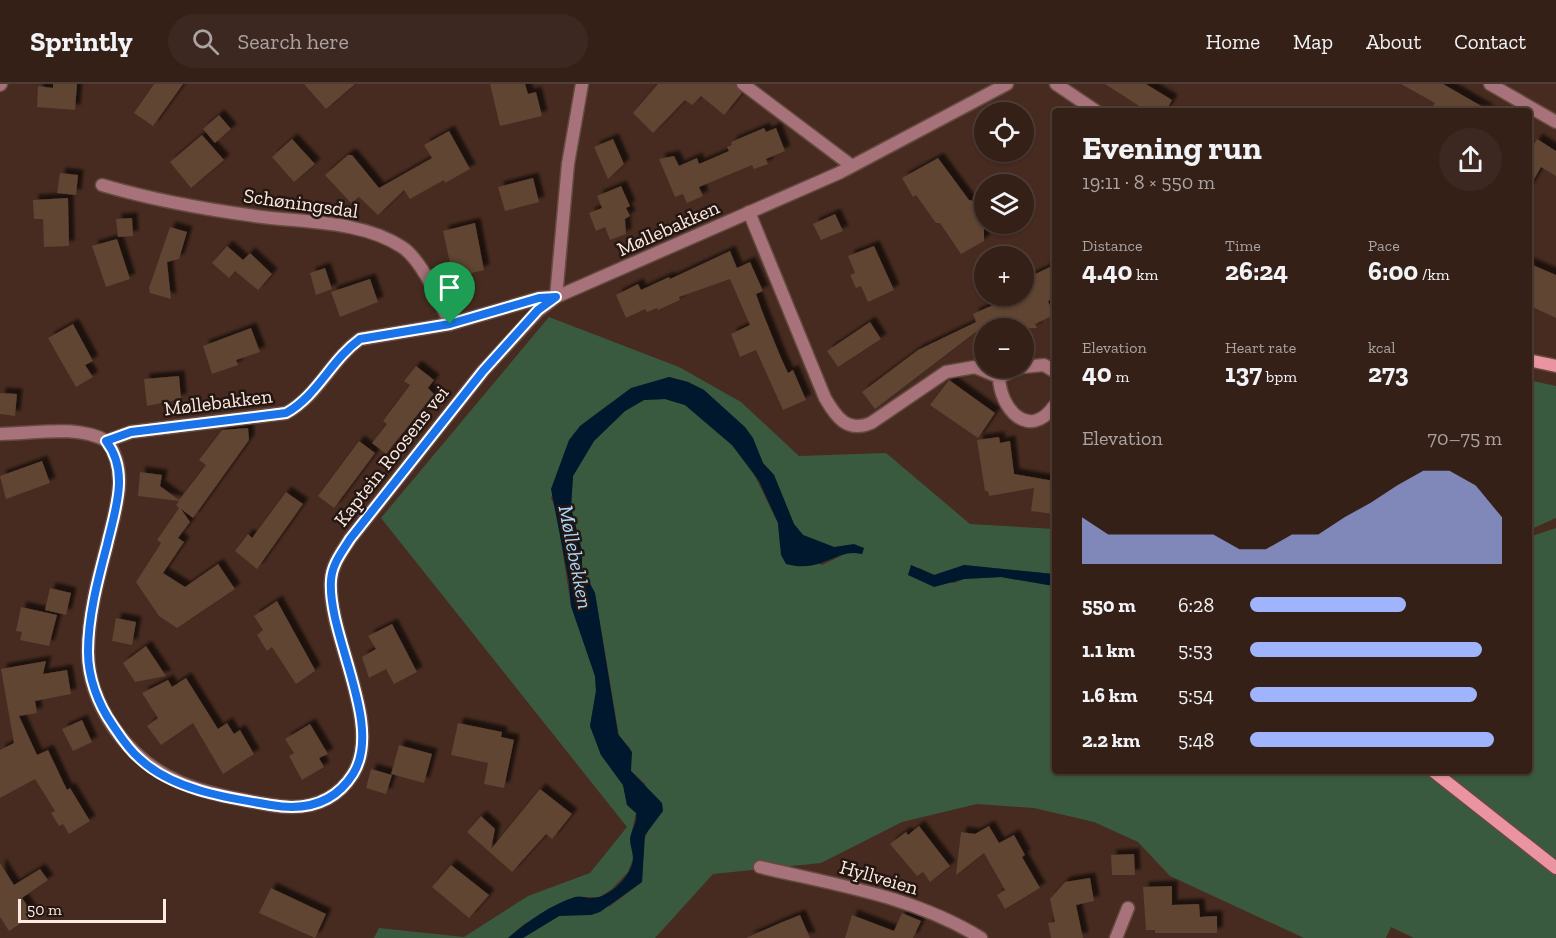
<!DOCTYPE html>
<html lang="en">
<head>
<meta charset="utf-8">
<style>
	:root { --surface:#352018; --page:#3d2821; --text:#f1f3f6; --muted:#aaa3a2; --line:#4f3e37; --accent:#a0b3fd }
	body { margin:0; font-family:"Zilla Slab",serif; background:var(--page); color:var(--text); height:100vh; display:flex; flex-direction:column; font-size:22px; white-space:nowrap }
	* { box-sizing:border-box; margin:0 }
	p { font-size:20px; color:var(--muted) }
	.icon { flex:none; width:33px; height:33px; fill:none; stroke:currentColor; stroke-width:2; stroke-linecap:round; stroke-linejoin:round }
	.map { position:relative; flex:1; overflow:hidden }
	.panel { position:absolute; left:1052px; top:24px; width:480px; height:666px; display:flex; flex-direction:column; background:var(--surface); border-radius:6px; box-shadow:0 2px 4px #0004,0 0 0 2px var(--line) }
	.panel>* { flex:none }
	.buttons { position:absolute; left:974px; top:18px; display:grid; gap:12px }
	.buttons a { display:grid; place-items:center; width:60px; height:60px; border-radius:50%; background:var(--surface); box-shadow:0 2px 4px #0004,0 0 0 2px var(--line); font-size:30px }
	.scale { position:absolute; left:18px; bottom:15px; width:148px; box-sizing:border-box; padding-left:6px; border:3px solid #fdeae3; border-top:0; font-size:16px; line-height:21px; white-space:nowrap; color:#fdeae3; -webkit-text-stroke:4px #241712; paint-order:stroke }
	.pin { position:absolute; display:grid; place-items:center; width:51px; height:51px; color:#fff; margin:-62px -26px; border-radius:50% 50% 50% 0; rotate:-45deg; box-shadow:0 0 6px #0007 }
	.pin .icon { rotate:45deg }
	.round { display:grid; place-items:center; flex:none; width:63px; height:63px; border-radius:32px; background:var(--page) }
	.headline { display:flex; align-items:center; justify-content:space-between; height:102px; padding:0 30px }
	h1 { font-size:33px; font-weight:700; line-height:45px }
	.stats { display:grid; grid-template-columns:repeat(3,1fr); gap:9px; height:102px; padding:6px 30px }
	.stats div { display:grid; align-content:center }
	.stats b { font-size:26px; font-weight:700 }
	.stats small { font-size:16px; font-weight:400 }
	.stats p { font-size:16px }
	.chart { height:168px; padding:12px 30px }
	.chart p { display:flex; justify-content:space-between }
	.chart svg { width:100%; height:108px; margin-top:6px; fill:var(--accent); opacity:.7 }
	ul { padding:0 30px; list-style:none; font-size:20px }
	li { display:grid; grid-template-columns:96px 72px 1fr; align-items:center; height:45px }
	li i { height:15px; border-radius:8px; background:var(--accent) }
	header { display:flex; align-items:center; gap:36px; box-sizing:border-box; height:84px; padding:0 30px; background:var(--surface); border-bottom:2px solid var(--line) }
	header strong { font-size:28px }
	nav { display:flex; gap:33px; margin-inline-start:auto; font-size:21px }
	.search { width:420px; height:54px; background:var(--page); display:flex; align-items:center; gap:15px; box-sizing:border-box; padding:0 21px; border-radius:33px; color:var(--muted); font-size:22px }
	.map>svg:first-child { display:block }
</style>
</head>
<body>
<header>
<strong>Sprintly</strong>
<div class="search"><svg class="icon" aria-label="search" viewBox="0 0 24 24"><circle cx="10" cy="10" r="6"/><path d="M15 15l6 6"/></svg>Search here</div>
<nav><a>Home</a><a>Map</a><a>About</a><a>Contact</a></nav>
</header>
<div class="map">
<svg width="1556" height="854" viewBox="0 0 1556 854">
	<defs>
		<filter id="shadow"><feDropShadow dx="5.5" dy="-5.5" stdDeviation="1.5" flood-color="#0009"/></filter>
	</defs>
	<rect width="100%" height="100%" fill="#472b20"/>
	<g fill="#3a5a3f">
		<polygon points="549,233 679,283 741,318 799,372 886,369 970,440 1054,445 1054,490 964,481 935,491 919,484 908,491 954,499 964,495 1001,493 1054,502 1054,687 1528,687 1529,453 1556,444 1556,854 1414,854 1391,843 1386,854 1304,854 1170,792 1138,758 1094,738 1034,724 977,720 902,738 821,779 713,790 655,854 523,854 559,832 610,822 642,798 644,756 648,747 645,700 631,687 630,664 619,652 595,509 582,485 582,467 571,424 573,392 594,357 625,327 644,316 665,315 685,321 732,361 753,388 778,439 780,462 822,481 849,468 862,470 864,464 834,463 803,451 794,440 774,391 763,379 752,354 704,306 688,298 669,293 608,321 580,342 551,414 556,425 571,522 595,592 596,607 590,642 601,671 623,701 627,721 636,729 632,747 633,775 628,788 612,805 600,813 576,813 568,816 523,841 508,854 374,854 379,844 464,853 528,812 590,789 627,743 381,434"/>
		<polygon points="1528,296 1556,302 1556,434 1529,446"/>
	</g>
	<g fill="#00182d">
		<path d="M669,293l19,5 16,8 41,37 8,11 10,25 11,12 20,49 9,11 31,12 20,-3 10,4 -2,6c-27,-6 -39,20 -76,10l-5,-9 -3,-32 -19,-42 -27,-36 -47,-40 -20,-6 -21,1 -19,11 -31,30 -21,35 -2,32 11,43v18l13,24 23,141 14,18 -1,19 31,32 1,8 -18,24 -3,47 -42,30 -9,3 -32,1 -36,22h-15c20,-17 42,-33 67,-41 7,-2 11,2 18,1 17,-1 40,-23 40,-40 0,-6 -3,-12 -3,-19 1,-9 8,-16 6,-26l-9,-8 -4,-20 -22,-30 -11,-29 6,-35 -1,-15 -24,-70 -2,-24 -18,-93 18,-49 11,-14 51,-38z"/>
		<polygon points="911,481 934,491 964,481 1054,490 1054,502 1001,493 964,495 934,503 908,491"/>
	</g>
	<g fill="#5f4433" filter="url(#shadow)">
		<polygon points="53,0 77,0 75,26 37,23 38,2 53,4"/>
		<polygon points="154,0 183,0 153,42 134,29"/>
		<polygon points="304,0 355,0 326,25"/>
		<polygon points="490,0 525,0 528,10 536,8 542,32 500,42"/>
		<polygon points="658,0 735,0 742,9 724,31 701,12 692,21 685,16 653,49 633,29"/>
		<polygon points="1105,0 1146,0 1172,16 1166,27 1147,27"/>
		<polygon points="1401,0 1443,0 1490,27 1442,27 1433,22 1435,19"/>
		<polygon points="219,31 231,45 215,59 203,45"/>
		<polygon points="764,44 766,48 776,44 785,67 766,75 768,80 754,85 752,81 699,103 703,112 687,119 683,110 675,113 659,75 674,72 679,82 697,74 699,80 729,67 727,63 732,61 731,58"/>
		<polygon points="449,47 470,85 445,99 444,96 410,115 404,106 378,131 359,113 351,119 325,91 348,71 352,71 379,104 432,74 424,61"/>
		<polygon points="202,51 224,76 191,104 170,78"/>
		<polygon points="292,55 315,80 294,98 272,73"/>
		<polygon points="613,55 624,80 608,95 594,63"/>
		<polygon points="1537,55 1556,67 1556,92 1541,83 1528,106 1528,70"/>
		<polygon points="938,74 969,116 974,117 984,133 984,157 961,170 940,139 936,139 916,111 913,113 902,94"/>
		<polygon points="60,89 78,91 76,111 57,109"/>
		<polygon points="533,94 539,118 505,127 498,103"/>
		<polygon points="621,102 630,122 626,124 630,132 625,135 626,150 610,156 605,143 596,147 589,129 602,124 597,112"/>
		<polygon points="68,114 69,162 44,163 43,135 34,135 33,116"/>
		<polygon points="835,130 843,147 821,156 813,140"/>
		<polygon points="132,134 133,152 118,153 116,135"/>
		<polygon points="475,139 484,186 460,192 458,182 451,183 443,147"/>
		<polygon points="170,143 187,148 179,175 167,178 171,215 150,209 149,204"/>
		<polygon points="117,155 130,195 106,203 92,162"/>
		<polygon points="227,162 243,176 250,169 272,190 258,206 235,187 229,194 212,179"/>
		<polygon points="874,162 894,206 868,218 861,202 856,204 850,191 855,189 848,172"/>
		<polygon points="730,167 737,184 750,178 763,207 756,210 762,227 781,274 788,289 793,286 806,316 783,326 756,266 740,273 731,250 750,241 730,195 679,213 680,216 658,226 657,224 647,228 645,225 626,234 616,211 638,200 641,206 669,193 670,195"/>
		<polygon points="1528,179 1556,191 1556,234 1528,221"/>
		<polygon points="1054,181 1054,214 1048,217 1054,231 1035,240 1037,244 981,244 875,325 862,308 918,266 976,238 973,230 1013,212 1023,212 1023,196"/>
		<polygon points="325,184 332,205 316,211 310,189"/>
		<polygon points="370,195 378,218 340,233 331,208"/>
		<polygon points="870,238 881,255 838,283 827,267"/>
		<polygon points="73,240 93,277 85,281 93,293 76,303 48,254"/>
		<polygon points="251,244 260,268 236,276 238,281 212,290 203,262"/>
		<polygon points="416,282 434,296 428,304 434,310 386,370 372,359 387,340 383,337 410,301 404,297"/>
		<polygon points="179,292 181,315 147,322 144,295"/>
		<polygon points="949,296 995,329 978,354 930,321"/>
		<polygon points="0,309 17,310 15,332 0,330"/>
		<polygon points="248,344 249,356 193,434 181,425 190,438 178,454 184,458 163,489 185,503 218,480 235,505 177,544 159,532 136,498 161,459 157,456 179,424 176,421 179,417 138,412 140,388 162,391 160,402 179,416 206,381 199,376 222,346"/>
		<polygon points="999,353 1000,359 1010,357 1014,390 1054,397 1054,430 1031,427 1034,404 989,412 988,407 985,407 977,356"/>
		<polygon points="359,357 375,369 334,424 318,412"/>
		<polygon points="42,377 50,399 6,415 0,392"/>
		<polygon points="286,408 303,420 257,485 235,467 248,450 252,454"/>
		<polygon points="50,504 71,509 66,531 45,526"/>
		<polygon points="277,517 314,584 315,587 296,600 272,563 267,567 257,551 263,546 254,532"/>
		<polygon points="21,523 57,531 49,562 20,556 22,548 16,547"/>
		<polygon points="116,534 136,538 132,561 112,557"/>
		<polygon points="392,540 417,588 394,600 386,585 369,594 362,573 376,565 368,552"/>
		<polygon points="146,562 166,592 135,598 123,579"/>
		<polygon points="46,577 43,590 67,586 71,610 35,617 37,629 19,632 37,671 48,666 67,706 70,704 90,737 69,750 63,740 59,742 51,729 55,727 35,695 0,714 0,666 14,659 1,585"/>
		<polygon points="186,594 218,645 227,639 234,650 240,646 254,670 223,690 193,639 161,661 147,642 158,634 142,609 168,596 172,603"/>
		<polygon points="82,636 92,658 73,667 62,645"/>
		<polygon points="458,639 502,648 501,653 514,656 504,704 484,700 488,679 451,671"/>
		<polygon points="310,640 328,670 319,674 324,683 302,696 289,672 294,669 285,655"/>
		<polygon points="399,661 432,670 424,699 391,690"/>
		<polygon points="371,685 392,691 386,710 366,704"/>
		<polygon points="540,705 572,730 552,755 546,750 512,788 467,748 481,732 495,745 491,765"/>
		<polygon points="919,742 950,782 930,798 923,788 917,792 890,760 906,748 908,751"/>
		<polygon points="989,742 999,759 1014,751 1025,771 1022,773 1040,804 1005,825 997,811 1005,806 984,769 956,791 961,748 975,750"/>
		<polygon points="1134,770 1135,791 1112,791 1111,771"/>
		<polygon points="0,779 14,801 40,785 48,796 22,814 34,831 9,847 0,833"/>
		<polygon points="451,781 489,811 469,834 432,803"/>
		<polygon points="1090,794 1094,817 1076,821 1083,854 1051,854 1048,839 1055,838 1050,815 1065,798"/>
		<polygon points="1172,802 1172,821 1199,820 1200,833 1217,832 1217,849 1155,849 1155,846 1146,846 1143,803"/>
		<polygon points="271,804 326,830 315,854 259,829"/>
		<polygon points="902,829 921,837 913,854 845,854 852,831 894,847"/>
		<polygon points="800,831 810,854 746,854 780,839"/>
	</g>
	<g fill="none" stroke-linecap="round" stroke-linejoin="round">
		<g stroke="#644a3f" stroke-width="15">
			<polyline id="lane" points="1116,854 1128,824"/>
		</g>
		<g stroke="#644a3f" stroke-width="15">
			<g id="street">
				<polyline points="743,0 852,82"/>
				<polyline points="1056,0 1096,27"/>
				<polyline points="1490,0 1556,38"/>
				<polyline points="0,1 1,0"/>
				<path d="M102,101c51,15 101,24 153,31 48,7 106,4 147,31 20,13 39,56 48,77"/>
				<path d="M749,128l76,186c11,19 22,35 46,25l75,-51 29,-5 24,10"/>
				<polyline points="1023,283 1044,281 1054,287"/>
				<path d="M999,293c1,32 30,64 55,29"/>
				<polyline points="999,293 1020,284"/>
				<path d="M0,350c34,0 75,-10 107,7 23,32 8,69 0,104 -9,34 -19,71 -19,107 0,27 11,54 26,76 40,57 91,65 157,77 34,6 63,-1 82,-31 31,-50 -26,-138 -22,-194 1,-16 11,-28 19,-41l133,-168 55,-60 18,-14 12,-133 14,-80"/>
				<path d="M107,357l24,-9 155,-19c32,-17 45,-53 74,-74l90,-15 89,-26 17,-1 283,-124 168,-89"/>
				<path d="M760,783c76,18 153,29 221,71"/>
			</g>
		</g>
		<g stroke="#644a3f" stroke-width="15">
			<g id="secondary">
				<polyline points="1528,276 1556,282"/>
				<polyline points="1433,687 1556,784"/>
			</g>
		</g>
		<use href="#lane" stroke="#a77279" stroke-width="12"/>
		<use href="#street" stroke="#a77279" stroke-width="12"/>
		<use href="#secondary" stroke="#e994a0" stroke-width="12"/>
	</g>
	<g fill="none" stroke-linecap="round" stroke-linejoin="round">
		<g stroke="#fff" stroke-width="12">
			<path id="route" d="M556,213l-18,13 -55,61 -133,168c-8,13 -18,25 -19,41 -4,55 53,145 22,194 -19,30 -48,37 -82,31 -43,-7 -98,-15 -131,-46 -12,-10 -20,-23 -28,-35 -14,-20 -24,-47 -24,-72 0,-36 10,-73 19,-107 8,-35 23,-73 -1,-104l25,-9 155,-19c31,-17 45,-53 74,-74l90,-15 89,-26z"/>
		</g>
		<use href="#route" stroke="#1a73e8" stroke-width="8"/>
	</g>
	<g text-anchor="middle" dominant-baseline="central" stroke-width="5" stroke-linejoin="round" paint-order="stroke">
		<g font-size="20" fill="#fdeae3" stroke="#241712">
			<text transform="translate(301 119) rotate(8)">Schøningsdal</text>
			<text transform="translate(668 144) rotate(-24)">Møllebakken</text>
			<text transform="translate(218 318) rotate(-7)">Møllebakken</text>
			<text transform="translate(391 372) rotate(-52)">Kaptein Roosens vei</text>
			<text transform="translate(879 793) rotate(16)">Hyllveien</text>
		</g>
		<g font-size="21" font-style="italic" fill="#a9d8fe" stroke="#241712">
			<text transform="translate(576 473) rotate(79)">Møllebekken</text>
		</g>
	</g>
</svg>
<div class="buttons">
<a><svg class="icon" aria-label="locate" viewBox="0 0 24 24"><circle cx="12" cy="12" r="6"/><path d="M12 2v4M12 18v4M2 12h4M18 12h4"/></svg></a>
<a><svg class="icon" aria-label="layers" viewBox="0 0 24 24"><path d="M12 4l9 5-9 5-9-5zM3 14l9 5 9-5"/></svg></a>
<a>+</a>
<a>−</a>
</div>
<div class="scale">50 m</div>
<div class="pin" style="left:450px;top:240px;background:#1e9e55"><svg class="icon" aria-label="arrive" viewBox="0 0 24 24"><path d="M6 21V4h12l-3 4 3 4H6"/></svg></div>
<section class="panel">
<div class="headline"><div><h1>Evening run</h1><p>19:11 · 8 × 550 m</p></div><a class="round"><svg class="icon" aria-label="share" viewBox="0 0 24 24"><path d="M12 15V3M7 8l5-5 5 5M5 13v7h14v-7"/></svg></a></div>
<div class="stats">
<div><p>Distance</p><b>4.40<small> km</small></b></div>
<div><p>Time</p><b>26:24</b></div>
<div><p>Pace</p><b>6:00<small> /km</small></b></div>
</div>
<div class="stats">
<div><p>Elevation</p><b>40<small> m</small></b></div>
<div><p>Heart rate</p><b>137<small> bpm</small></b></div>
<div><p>kcal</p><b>273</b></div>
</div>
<div class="chart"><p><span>Elevation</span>70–75 m</p>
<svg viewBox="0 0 160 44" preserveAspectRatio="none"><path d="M0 44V25L10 32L20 32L30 32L40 32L50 32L60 38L70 38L80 32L90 32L100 25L110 19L120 12L130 6L140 6L150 12L160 25V44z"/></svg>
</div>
<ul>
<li><b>550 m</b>6:28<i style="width:62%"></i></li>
<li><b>1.1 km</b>5:53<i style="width:92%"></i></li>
<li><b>1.6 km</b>5:54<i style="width:90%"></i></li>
<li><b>2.2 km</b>5:48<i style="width:97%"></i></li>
</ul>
</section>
</div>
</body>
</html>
